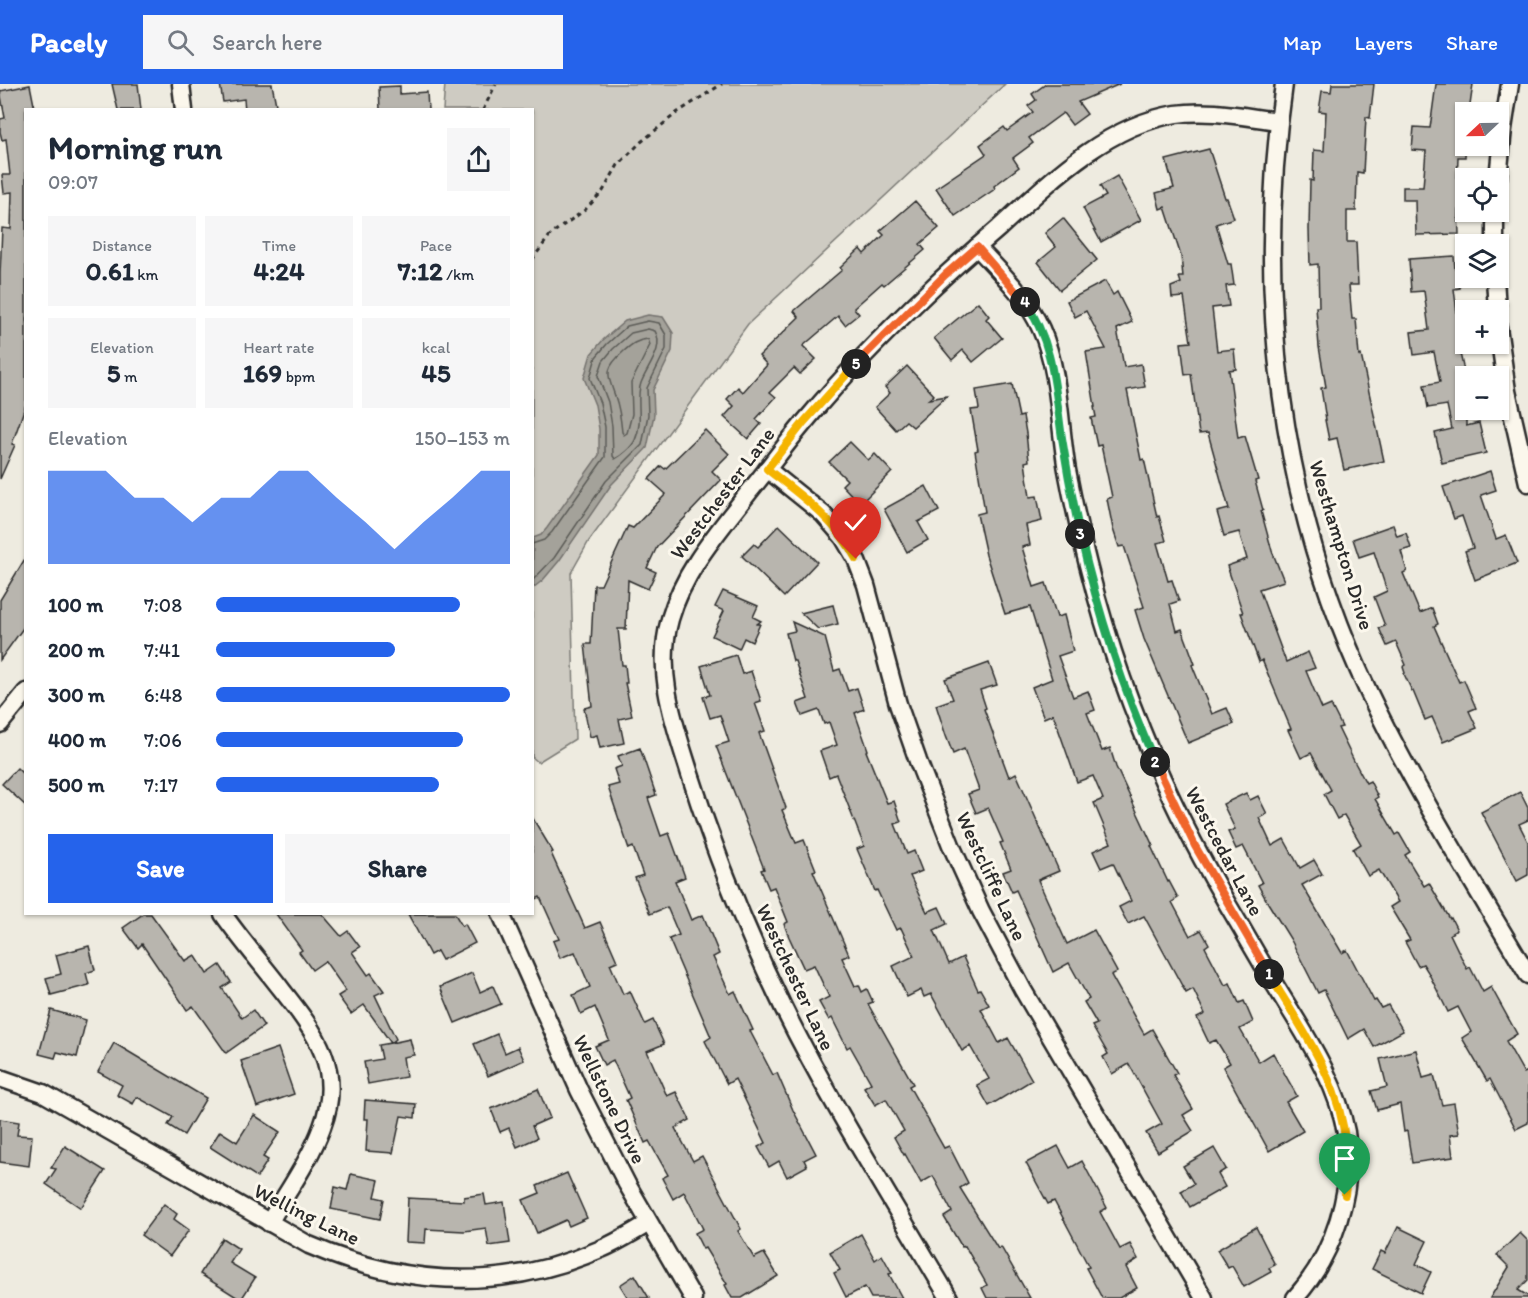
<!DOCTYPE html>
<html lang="en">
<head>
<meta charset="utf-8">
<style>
	:root { --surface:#fff; --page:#f6f6f7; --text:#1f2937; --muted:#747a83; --accent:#2563eb }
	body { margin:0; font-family:Itim,sans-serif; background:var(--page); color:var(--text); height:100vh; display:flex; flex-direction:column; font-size:22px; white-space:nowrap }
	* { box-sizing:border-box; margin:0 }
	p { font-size:20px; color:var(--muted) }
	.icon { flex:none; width:33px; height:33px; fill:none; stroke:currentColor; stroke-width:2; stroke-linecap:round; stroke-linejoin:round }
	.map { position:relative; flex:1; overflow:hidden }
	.details { position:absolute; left:24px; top:24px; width:510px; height:807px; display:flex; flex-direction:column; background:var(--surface); border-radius:0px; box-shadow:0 2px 4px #0004 }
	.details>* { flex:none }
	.needle { width:39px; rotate:248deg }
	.buttons { position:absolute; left:1455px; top:18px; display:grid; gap:12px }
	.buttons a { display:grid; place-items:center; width:54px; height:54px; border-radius:0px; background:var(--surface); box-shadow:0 2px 4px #0004; font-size:30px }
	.pin { position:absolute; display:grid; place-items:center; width:51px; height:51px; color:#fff; margin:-62px -26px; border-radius:50% 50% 50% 0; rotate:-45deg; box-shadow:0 0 6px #0007 }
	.pin .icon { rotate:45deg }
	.km { position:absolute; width:30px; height:30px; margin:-15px; border-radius:50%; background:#222; color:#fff; font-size:16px; line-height:30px; text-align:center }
	.round { display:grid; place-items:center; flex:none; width:63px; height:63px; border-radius:0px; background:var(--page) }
	.overview { display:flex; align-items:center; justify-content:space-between; height:102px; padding:0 24px }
	h1 { font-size:33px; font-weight:800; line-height:45px }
	.figures { display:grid; grid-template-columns:repeat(3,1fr); gap:9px; height:102px; padding:6px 24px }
	.figures div { display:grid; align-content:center; border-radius:0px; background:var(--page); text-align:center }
	.figures b { font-size:26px; font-weight:800 }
	.figures small { font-size:16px; font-weight:400 }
	.figures p { font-size:16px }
	.chart { height:168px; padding:12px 24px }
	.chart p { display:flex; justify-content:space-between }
	.chart svg { width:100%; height:108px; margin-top:6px; fill:var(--accent); opacity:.7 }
	.primary-button { display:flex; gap:12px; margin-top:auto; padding:12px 24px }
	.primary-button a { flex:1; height:69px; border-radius:0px; background:var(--accent); color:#fff; font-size:24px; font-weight:800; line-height:69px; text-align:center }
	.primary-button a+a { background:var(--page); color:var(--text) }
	ul { padding:0 24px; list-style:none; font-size:20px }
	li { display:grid; grid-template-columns:96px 72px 1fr; align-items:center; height:45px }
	li i { height:15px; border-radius:8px; background:var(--accent) }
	header { display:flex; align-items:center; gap:36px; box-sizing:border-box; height:84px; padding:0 30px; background:var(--accent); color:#fff }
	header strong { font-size:28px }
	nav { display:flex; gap:33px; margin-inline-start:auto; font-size:21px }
	.search { width:420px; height:54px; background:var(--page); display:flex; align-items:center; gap:15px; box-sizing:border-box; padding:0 21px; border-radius:0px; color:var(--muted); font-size:22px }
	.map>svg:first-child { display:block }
</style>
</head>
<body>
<header>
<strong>Pacely</strong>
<div class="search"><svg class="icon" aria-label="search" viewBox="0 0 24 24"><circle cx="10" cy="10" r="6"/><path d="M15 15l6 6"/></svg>Search here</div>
<nav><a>Map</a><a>Layers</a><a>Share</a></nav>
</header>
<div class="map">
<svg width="1528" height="1214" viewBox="0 0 1528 1214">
	<rect width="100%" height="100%" fill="#eeebe0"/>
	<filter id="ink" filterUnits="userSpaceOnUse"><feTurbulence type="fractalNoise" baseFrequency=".0167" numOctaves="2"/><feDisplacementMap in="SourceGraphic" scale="12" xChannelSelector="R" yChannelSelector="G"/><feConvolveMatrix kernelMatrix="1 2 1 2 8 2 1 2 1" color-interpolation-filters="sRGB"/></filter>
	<g filter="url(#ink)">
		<polygon fill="#cecbc2" stroke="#7c7b76" stroke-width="1.5" points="445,0 1005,0 748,240 589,457 571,489 575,655 538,678 532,673 532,26 443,26"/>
		<polygon fill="#a4a29a" stroke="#74726e" stroke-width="1.5" points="648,231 663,233 673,249 672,267 653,306 654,331 647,364 611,401 559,477 543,496 533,504 533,454 541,451 547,444 599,371 599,345 595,321 584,294 591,270 603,256 625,237"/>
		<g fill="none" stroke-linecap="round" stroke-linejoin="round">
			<g stroke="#5b5b57" stroke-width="1.5">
				<path d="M648,245l7,2c10,17 -8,36 -14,52 -6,15 3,38 -6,57 -3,7 -14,16 -20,19l-2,-3 -1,-30 -4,-24 -10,-26 5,-15 10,-12 18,-16z"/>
				<path d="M648,255l2,6 -19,38 1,31 -5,19 -3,2 -2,-3c-1,-11 -3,-25 -7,-36 -8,-23 -11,-27 9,-45 8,-7 13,-11 24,-12z"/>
				<polyline points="532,460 544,456 552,448 605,373 605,343 600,319 590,294 596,273 607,260 627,242 648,237 659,239 666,251 666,265 647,304 648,331 642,361 606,397 554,474 532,497"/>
			</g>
		</g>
		<g fill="#b8b5ae" stroke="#2b2b2b" stroke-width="1.5">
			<polygon points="112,0 138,0 141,26 118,26"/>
			<polygon points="220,0 272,0 277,26 245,26 244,15 223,18"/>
			<polygon points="1046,0 1120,0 1078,18 1087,30 1072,41 1063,29 1029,54 1033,59 1013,74 1019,83 994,102 995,105 955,132 936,104 986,70 980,61 1004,43 1007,47 1033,28 1028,22 1036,16 1032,10"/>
			<polygon points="1332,0 1374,0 1370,34 1366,33 1363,89 1357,88 1356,127 1347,127 1347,158 1356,158 1358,201 1349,201 1352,235 1356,235 1359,272 1361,271 1384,377 1344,386 1337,354 1329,356 1325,336 1326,336 1321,304 1326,303 1319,263 1316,223 1319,223 1318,180 1310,181 1309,145 1310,96 1313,97 1314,66 1324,67 1326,28 1319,27 1322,7 1331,8"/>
			<polygon points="1436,0 1473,0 1469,28 1466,28 1465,73 1458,73 1457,102 1461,102 1462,126 1458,126 1459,150 1416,151 1415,116 1403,116 1403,103 1423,103 1426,67 1412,66 1414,43 1430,44"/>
			<polygon points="30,1 35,26 26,26 26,320 12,360 15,361 0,395 0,190 2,144 11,145 12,108 4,109 2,91 10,91 6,55 2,56 0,48 0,35 5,34 0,7"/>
			<polygon points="400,2 400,10 427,8 428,26 380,26 379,3"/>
			<polygon points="1209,65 1225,114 1227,114 1234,134 1216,140 1228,180 1231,180 1234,201 1226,202 1229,222 1212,224 1217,267 1234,265 1236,285 1229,286 1238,354 1245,352 1258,396 1255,397 1263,426 1261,427 1272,467 1284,497 1259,505 1286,578 1308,568 1315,584 1306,587 1322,625 1331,621 1342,643 1338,644 1354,677 1366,699 1370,697 1378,713 1375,715 1396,751 1399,749 1410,768 1405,771 1424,802 1429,799 1450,835 1451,834 1457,846 1450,850 1467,885 1470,883 1483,908 1491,903 1517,950 1506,957 1524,989 1528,987 1528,1039 1516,1045 1490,995 1487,997 1462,954 1471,948 1458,923 1448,928 1428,888 1423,880 1418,882 1405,858 1410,856 1390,823 1398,818 1379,786 1368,792 1353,765 1361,760 1344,731 1337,735 1324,710 1331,706 1311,669 1301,674 1288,646 1291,645 1262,576 1259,578 1241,529 1243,529 1227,482 1247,475 1239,448 1224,452 1217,428 1229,425 1208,349 1199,350 1191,290 1185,291 1181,259 1191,258 1184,213 1172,214 1171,203 1181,199 1179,193 1183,193 1181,172 1165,123 1160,125 1156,109 1174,104 1166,76"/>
			<polygon points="1117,92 1141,136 1101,158 1083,124 1106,112 1100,102"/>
			<polygon points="915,117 939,144 920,160 925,166 884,201 882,199 854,224 859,230 845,241 838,232 803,262 816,275 800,290 794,284 770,308 776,313 756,335 761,340 748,355 724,333 734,322 727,315 738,303 743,308 767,281 759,272 799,233 794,227 842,186 840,184 860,165 864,170 884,151 880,147"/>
			<polygon points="1063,134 1097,176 1060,206 1038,178 1056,163 1045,149"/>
			<polygon points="1454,172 1455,185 1459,185 1460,204 1454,205 1459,244 1464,243 1467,264 1459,265 1466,296 1466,342 1479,339 1486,369 1442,379 1435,349 1452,345 1447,321 1428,324 1424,301 1440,298 1434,268 1414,271 1411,248 1429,246 1424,207 1411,208 1409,175"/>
			<polygon points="1105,197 1113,211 1117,208 1132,238 1117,245 1124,283 1141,280 1145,303 1127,306 1141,376 1144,375 1157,433 1159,432 1166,457 1157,459 1168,497 1172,496 1179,517 1170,520 1177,547 1182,545 1195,580 1192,581 1212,630 1227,624 1234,640 1188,659 1144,555 1135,526 1144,523 1124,462 1119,463 1113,445 1107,415 1112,413 1101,361 1097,362 1091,334 1096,333 1094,323 1095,323 1086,268 1106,265 1086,227 1075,233 1067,217"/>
			<polygon points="978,218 989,232 986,235 1002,254 973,278 963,266 952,276 934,254"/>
			<polygon points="907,282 934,311 929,315 947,312 913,343 906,337 896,346 875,323 890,309 885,303"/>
			<polygon points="1012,300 1019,333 1023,332 1026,349 1029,377 1025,378 1030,413 1037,412 1042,437 1026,441 1030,461 1022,463 1034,503 1046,499 1057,533 1064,531 1073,567 1058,572 1073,613 1088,607 1095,626 1087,629 1102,667 1110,664 1116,683 1153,762 1151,762 1168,798 1169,797 1178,814 1172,818 1190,852 1201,846 1209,860 1205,863 1225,901 1230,899 1239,919 1244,917 1253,938 1240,945 1259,978 1273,969 1297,1012 1286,1018 1303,1047 1269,1067 1223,983 1230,979 1216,956 1209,959 1197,934 1205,930 1193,905 1186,909 1144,832 1128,840 1119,823 1131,817 1113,779 1101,784 1093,767 1111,759 1094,719 1103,715 1093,692 1077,698 1053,630 1044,634 1032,603 1052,595 1030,523 1005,530 986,471 977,430 985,428 975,367 978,366 971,326 979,325 976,306"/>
			<polygon points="705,346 729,370 712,387 721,396 657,463 647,484 656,488 648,505 628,496 626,545 618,545 622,581 625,581 627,599 625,599 632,632 619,635 624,659 600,664 597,651 590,653 584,624 592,622 585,560 591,560 594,501 601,501 628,442 633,444 666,410 649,395 661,382 665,385"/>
			<polygon points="850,358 868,376 875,370 892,388 860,420 842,401 847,396 829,378"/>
			<polygon points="1490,387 1496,406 1481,411 1496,455 1506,451 1517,479 1475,496 1465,467 1473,464 1462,432 1454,435 1443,403"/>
			<polygon points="926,402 939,427 918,438 928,456 907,468 884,425"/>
			<polygon points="779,441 817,478 784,513 742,472 754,460 758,463"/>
			<polygon points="1393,441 1397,452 1406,449 1411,464 1401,467 1407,487 1403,489 1420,529 1432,524 1438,540 1434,542 1459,598 1464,596 1476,624 1469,627 1477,644 1443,658 1432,633 1425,636 1413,607 1412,607 1404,590 1405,589 1403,583 1406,581 1396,558 1387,562 1379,544 1385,542 1374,513 1387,507 1374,468 1359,473 1353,455"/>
			<polygon points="26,473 26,540 0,576 0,516"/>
			<polygon points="723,507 758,522 753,533 761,537 757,540 760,540 752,558 744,554 739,565 712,552 724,527 715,523"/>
			<polygon points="833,521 838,540 818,545 801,529"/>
			<polygon points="792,538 825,553 834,587 840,585 848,607 857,604 864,625 855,629 868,666 866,667 887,719 894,717 901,738 895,740 907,770 914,767 922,787 910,792 927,828 939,823 947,840 934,846 949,880 963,873 978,906 980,905 989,921 981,925 999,959 1008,954 1032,996 989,1022 977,1001 989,995 970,962 962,967 931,910 924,913 921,906 907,913 893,882 914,872 901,844 896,846 877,806 875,807 857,765 864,762 836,690 829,693 820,667 837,661 829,638 824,640 819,626 802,632 797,619 808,615 795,577 793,577 786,549 795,547"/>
			<polygon points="736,571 742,590 751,587 761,617 755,619 765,647 759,649 786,724 782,726 796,759 804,756 816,786 813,787 849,871 842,874 855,902 859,901 862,908 867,905 873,918 868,920 913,1000 909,1002 944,1064 949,1062 968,1099 960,1104 998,1165 1001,1163 1030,1214 987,1214 982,1204 987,1201 965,1162 962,1163 944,1133 952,1128 933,1092 921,1099 905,1070 904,1071 894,1053 904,1047 886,1015 875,1021 864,1003 871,999 850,962 847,964 832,934 829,936 819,918 829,913 814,881 804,885 789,853 784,840 788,838 774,803 769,805 761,786 764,785 716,662 729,658 720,631 710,634 703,613 710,611 701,582"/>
			<polygon points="989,579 997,601 980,606 986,624 984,625 1009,693 1016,689 1059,787 1038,796 1067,860 1094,846 1117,888 1111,891 1144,950 1152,945 1177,989 1173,991 1193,1025 1183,1031 1193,1047 1158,1068 1146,1049 1162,1040 1129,980 1112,990 1103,973 1108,970 1092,942 1097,940 1084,918 1089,915 1069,879 1053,888 1016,806 1012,808 1003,788 1011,785 1000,759 1003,758 988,724 976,729 968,710 979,706 964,665 953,670 946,652 936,621 953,615 945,595"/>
			<polygon points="640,664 656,711 648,714 661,752 669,749 685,793 675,797 691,836 703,831 719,870 713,873 730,910 735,907 753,946 750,947 773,991 777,989 793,1026 816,1070 804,1076 807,1082 787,1093 779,1077 769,1083 758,1063 766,1059 735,995 727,1000 705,957 711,953 669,855 679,851 667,823 650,830 635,794 643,791 633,763 629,765 608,703 619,700 614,685 622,682 618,672"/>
			<polygon points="17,684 26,693 26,722 2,700"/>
			<polygon points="1520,708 1528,724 1528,736 1519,740 1528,758 1528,791 1517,797 1481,728"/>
			<polygon points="1246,709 1250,716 1258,712 1267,730 1259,734 1272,762 1284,755 1300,784 1314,776 1322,790 1302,801 1342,869 1347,866 1374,917 1376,916 1381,924 1388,921 1403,947 1374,963 1364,945 1348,955 1324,906 1318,909 1291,856 1268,819 1258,801 1262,799 1243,762 1236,765 1228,748 1235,745 1223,720"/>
			<polygon points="532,733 553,768 551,769 585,844 600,838 617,877 610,880 623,910 630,907 645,940 653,936 664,960 647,967 667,1012 676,1008 690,1036 675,1044 693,1077 702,1072 741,1145 738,1147 754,1174 764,1169 778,1192 742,1214 732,1214 725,1201 727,1200 705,1164 703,1165 695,1149 703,1145 684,1108 673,1115 662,1094 668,1091 649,1057 645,1059 626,1016 630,1014 613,976 604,981 595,962 609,956 595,923 581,930 573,911 590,903 575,868 560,874 553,857 559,855 540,813 532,817"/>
			<polygon points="143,830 151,830 185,877 195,871 207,890 220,881 231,898 222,904 242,934 253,926 264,942 226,969 193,922 187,926 142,860 138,864 123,844"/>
			<polygon points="276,830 322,830 341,852 348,847 360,863 352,868 368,891 371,889 384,907 375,911 396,955 391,959 410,955 414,971 403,973 406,993 368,1000 364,978 382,975 379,961 391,959 364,921 351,930 338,912 346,907 325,877 312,886 299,868 302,866"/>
			<polygon points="408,830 455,830 462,842 465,840 475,859 442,876 437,867 430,871"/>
			<polygon points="89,862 95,886 86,889 89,901 51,911 46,894 61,890 56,871"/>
			<polygon points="472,889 480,908 493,902 501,920 455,939 440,903"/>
			<polygon points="51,926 86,936 77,973 57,968 55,974 39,970"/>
			<polygon points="497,950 505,969 518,963 524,976 488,992 474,960"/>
			<polygon points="114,959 206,1014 184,1051 168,1041 173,1033 137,1013 133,1020 117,1011 122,1001 98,988"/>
			<polygon points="278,964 294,1010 257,1023 241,977"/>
			<polygon points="1416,966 1423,994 1434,991 1442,1021 1454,1019 1459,1050 1450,1051 1453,1073 1412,1079 1407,1047 1404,1048 1400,1020 1377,1026 1371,1007 1387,1003 1380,975"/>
			<polygon points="538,1005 550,1034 532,1042 537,1054 517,1063 509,1044 500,1048 491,1025"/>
			<polygon points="365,1016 416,1020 415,1034 401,1032 393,1069 366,1067 368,1035 364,1035"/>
			<polygon points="254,1031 280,1048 263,1073 268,1076 257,1093 210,1063 220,1047 237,1058"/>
			<polygon points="0,1035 19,1038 17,1051 32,1052 29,1082 0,1078"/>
			<polygon points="65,1062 105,1087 81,1124 46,1100 56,1085 51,1084"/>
			<polygon points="1058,1062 1070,1084 1082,1077 1107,1124 1100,1128 1120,1165 1130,1160 1138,1175 1126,1183 1137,1204 1119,1214 1102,1214 1086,1184 1089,1183 1054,1117 1048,1120 1026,1079"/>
			<polygon points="1214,1064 1226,1085 1218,1090 1225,1103 1190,1123 1181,1107 1194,1100 1183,1082"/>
			<polygon points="567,1089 587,1134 569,1142 566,1136 537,1149 523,1116 540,1109 537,1102"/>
			<polygon points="351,1090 379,1096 375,1113 384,1115 380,1135 331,1125 335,1103 347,1106"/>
			<polygon points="484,1110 486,1121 504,1118 510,1159 489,1162 486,1144 464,1147 426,1145 425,1159 406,1158 408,1114 464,1117 464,1113"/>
			<polygon points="164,1120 177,1130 174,1135 189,1146 170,1172 141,1151"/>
			<polygon points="1256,1143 1275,1181 1269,1184 1271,1188 1244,1203 1232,1182 1228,1184 1217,1166"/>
			<polygon points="1398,1143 1427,1157 1416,1180 1431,1188 1421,1209 1372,1185 1381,1167 1385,1169"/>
			<polygon points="1520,1149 1528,1157 1528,1196 1518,1206 1528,1212 1528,1214 1490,1214 1509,1183 1497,1171"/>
			<polygon points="861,1150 875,1176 882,1171 892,1189 889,1190 902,1214 871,1214 865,1203 846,1213 834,1189 840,1186 830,1168"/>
			<polygon points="222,1154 239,1165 230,1179 255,1194 242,1214 238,1214 200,1190"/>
			<polygon points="635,1191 649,1214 628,1214 620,1201"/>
		</g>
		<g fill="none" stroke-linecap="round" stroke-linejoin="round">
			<g stroke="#2b2b2b" stroke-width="21">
				<g id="minor">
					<polyline points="181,0 184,26"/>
					<path d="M1284,0c-30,207 -5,419 85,609 46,97 104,189 159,282"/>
					<polyline points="1498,94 1503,45 1510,0"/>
					<polyline points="1495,160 1495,128"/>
					<path d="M977,163c23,25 50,50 64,82 19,42 18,96 26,141 17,89 41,178 75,261 27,68 61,133 99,196 17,30 35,60 53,89 22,36 44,74 52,116 9,57 -12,123 -51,166"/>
					<polyline points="1495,194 1497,226"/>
					<polyline points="1498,243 1507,307 1528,399"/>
					<polyline points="767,385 823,430 843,453 856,475 866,501 898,620 918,677 951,761 981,827 1023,906 1204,1214"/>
					<polyline points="0,640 26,608"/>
					<path d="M223,830c18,26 40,51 59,76 34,43 62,80 40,137 -12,33 -35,65 -53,96"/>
					<polyline points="501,830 579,1006 627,1100 693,1214"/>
					<path d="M0,994l43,15 266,152c97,42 194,47 292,4 17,-7 32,-17 48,-26"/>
					<path d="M949,1214c-56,-96 -116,-190 -165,-289 -37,-76 -69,-155 -94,-235 -16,-51 -35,-102 -20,-155 14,-49 48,-87 79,-127 20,-24 38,-50 59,-74 39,-47 82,-90 126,-132 21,-20 43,-39 65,-58 50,-46 107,-103 177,-114 34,-5 69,3 103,7"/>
				</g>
			</g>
			<g stroke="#2b2b2b" stroke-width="3" stroke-dasharray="4.5 4.5" stroke-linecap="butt">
				<polyline points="483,26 496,0"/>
				<polyline points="532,176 551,150 585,126 603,107 618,81 641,58 678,28 722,0"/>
			</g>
			<use href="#minor" stroke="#fbf7ec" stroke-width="16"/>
		</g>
	</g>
	<g fill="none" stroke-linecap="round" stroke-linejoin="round" filter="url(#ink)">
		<g stroke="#fff" stroke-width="12">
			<path id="split-1" d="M1269,890c44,74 88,130 76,221"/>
		</g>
		<g stroke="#fff" stroke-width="12">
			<polyline id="split-2" points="1155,678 1195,762 1269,890"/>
		</g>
		<g stroke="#fff" stroke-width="12">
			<path id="split-3" d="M1080,450c18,78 43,155 75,228"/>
		</g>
		<g stroke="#fff" stroke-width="12">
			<path id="split-4" d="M1025,218c29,41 30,88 37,136 5,32 11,64 18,96"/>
		</g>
		<g stroke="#fff" stroke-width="12">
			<polyline id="split-5" points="856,280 945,191 977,163 1025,218"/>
		</g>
		<g stroke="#fff" stroke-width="12">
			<path id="split-6" d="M856,475c-20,-39 -55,-63 -89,-90l37,-47 52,-58"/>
		</g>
		<use href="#split-1" stroke="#f5b400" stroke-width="8"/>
		<use href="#split-2" stroke="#f0652b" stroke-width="8"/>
		<use href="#split-3" stroke="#22a559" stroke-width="8"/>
		<use href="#split-4" stroke="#22a559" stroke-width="8"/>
		<use href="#split-5" stroke="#f0652b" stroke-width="8"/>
		<use href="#split-6" stroke="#f5b400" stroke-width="8"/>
	</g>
	<g text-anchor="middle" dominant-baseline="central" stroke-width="6" stroke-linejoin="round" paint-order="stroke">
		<g font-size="21" fill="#2b2b2b" stroke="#fbf7ec">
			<text transform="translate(722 409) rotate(-53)">Westchester Lane</text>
			<text transform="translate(1342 461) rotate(73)">Westhampton Drive</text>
			<text transform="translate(1225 767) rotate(62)">Westcedar Lane</text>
			<text transform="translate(992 792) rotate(65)">Westcliffe Lane</text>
			<text transform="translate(796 893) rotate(65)">Westchester Lane</text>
			<text transform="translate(610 1015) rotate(64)">Wellstone Drive</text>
			<text transform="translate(307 1130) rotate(26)">Welling Lane</text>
		</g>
	</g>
</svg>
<div class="buttons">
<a><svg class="needle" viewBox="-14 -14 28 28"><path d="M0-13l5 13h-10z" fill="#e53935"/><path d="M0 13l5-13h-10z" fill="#747a83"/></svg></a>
<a><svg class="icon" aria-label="locate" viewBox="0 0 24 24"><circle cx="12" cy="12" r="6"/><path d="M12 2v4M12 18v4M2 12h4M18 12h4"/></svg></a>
<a><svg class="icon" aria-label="layers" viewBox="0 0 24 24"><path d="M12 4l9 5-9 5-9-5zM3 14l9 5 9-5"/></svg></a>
<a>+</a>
<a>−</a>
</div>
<div class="pin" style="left:1345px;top:1111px;background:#1e9e55"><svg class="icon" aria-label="arrive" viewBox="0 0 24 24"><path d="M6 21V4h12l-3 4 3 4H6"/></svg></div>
<div class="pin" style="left:856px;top:475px;background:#d93025"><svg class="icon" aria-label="check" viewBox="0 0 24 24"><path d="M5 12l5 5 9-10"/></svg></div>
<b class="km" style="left:1269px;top:890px">1</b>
<b class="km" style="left:1155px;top:678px">2</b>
<b class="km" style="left:1080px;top:450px">3</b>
<b class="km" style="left:1025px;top:218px">4</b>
<b class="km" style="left:856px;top:280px">5</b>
<section class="details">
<div class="overview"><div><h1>Morning run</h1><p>09:07</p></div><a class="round"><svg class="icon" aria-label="share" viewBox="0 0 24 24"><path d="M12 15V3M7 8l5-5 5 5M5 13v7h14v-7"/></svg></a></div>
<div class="figures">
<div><p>Distance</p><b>0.61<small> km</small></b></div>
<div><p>Time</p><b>4:24</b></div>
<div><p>Pace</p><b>7:12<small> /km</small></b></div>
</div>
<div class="figures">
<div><p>Elevation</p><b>5<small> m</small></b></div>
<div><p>Heart rate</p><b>169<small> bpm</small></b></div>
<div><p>kcal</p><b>45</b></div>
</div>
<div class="chart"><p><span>Elevation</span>150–153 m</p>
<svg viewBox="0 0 160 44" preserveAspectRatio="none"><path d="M0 44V6L10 6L20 6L30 17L40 17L50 27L60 17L70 17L80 6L90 6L100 17L110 27L120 38L130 27L140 17L150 6L160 6V44z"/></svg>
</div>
<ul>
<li><b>100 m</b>7:08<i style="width:83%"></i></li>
<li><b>200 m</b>7:41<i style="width:61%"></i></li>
<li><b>300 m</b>6:48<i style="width:100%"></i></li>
<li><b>400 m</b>7:06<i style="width:84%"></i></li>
<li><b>500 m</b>7:17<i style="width:76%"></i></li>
</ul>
<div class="primary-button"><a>Save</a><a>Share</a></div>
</section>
</div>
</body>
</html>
